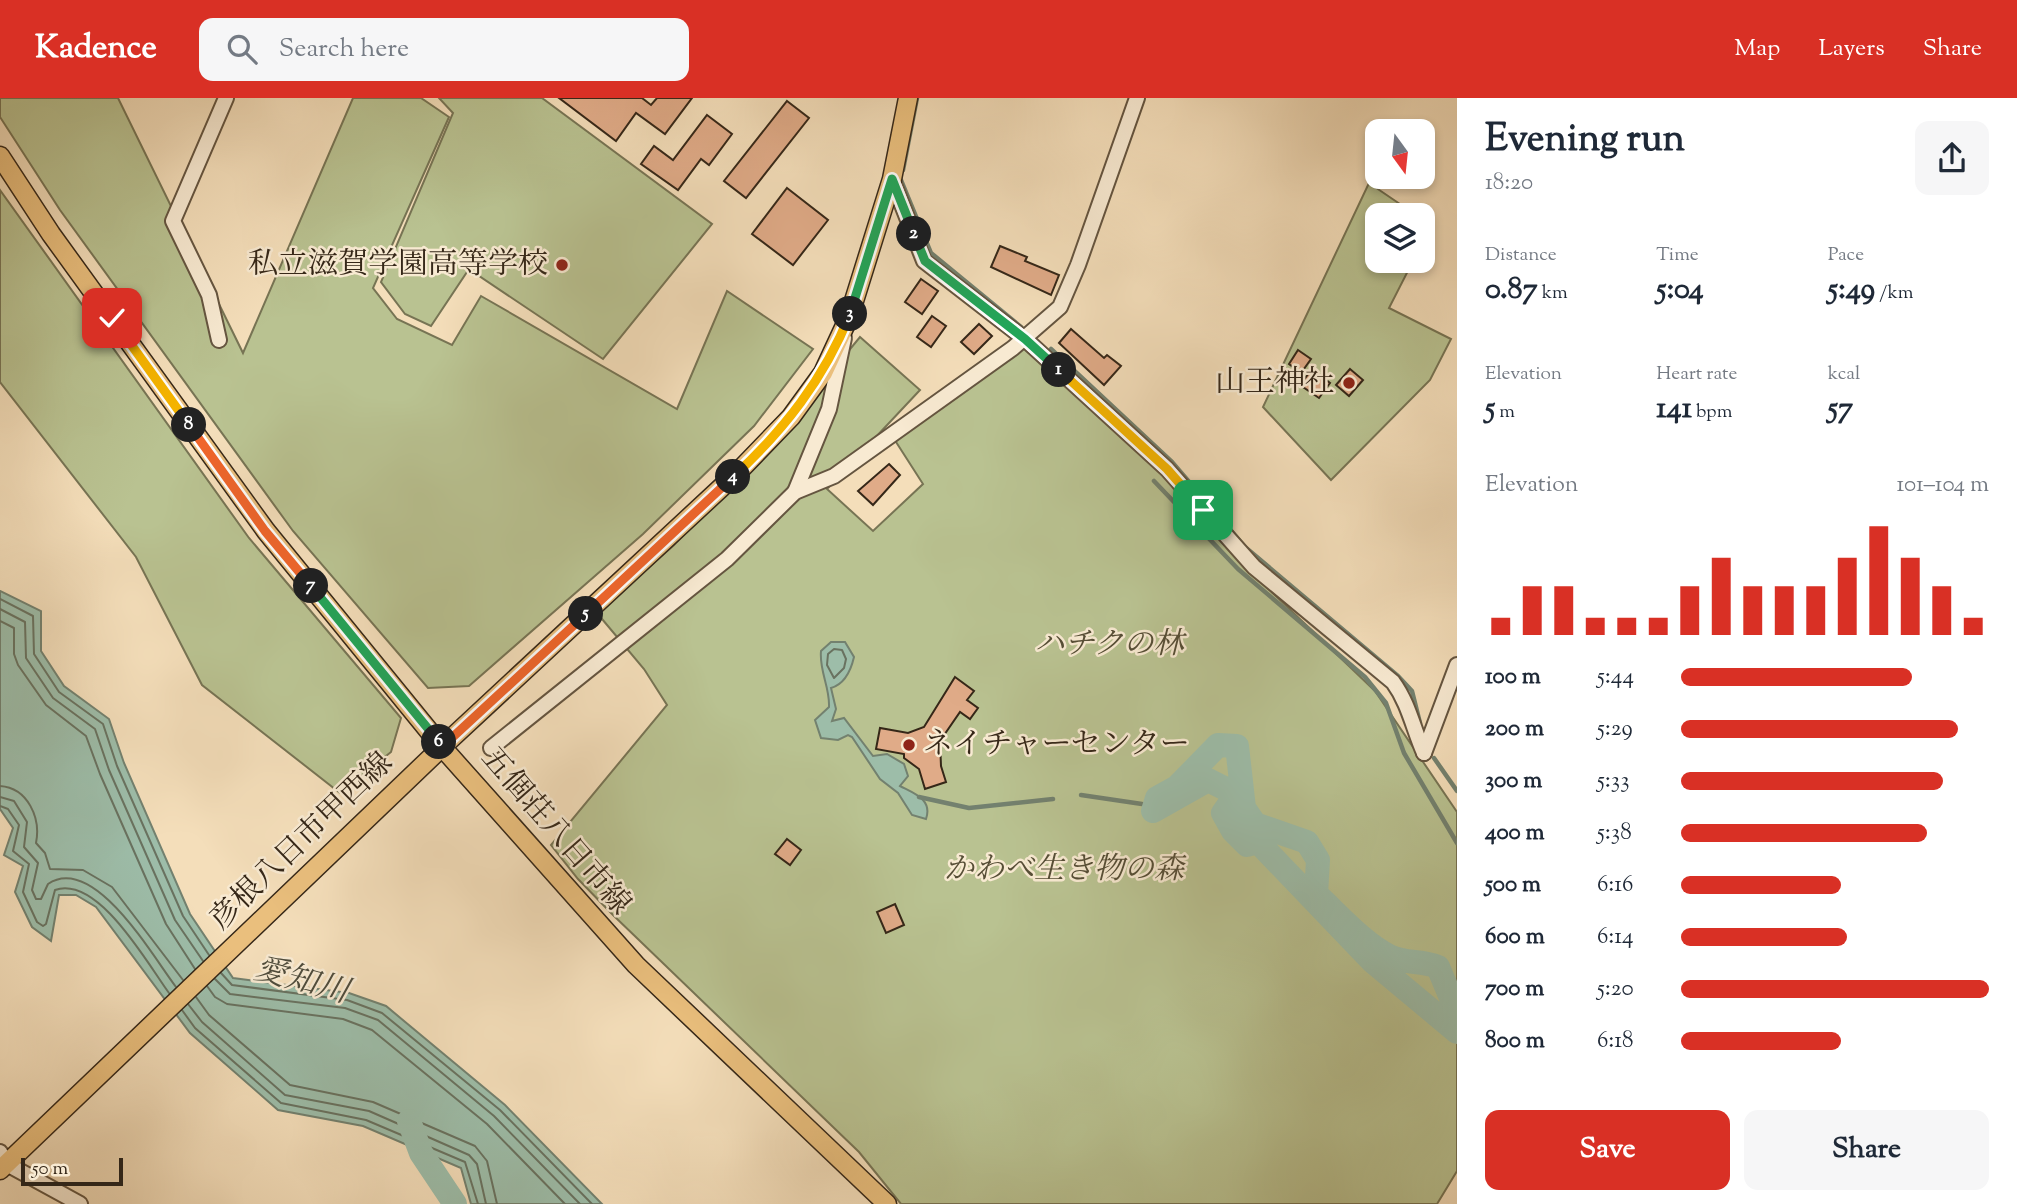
<!DOCTYPE html>
<html lang="en">
<head>
<meta charset="utf-8">
<style>
	:root { --surface:#fff; --page:#f6f6f7; --text:#1f2937; --muted:#747a83; --accent:#d93025 }
	body { margin:0; font-family:"Sorts Mill Goudy","Noto Serif JP",serif; background:var(--page); color:var(--text); height:100vh; display:flex; flex-direction:column; font-size:26px; white-space:nowrap }
	* { box-sizing:border-box; margin:0 }
	p { font-size:23px; color:var(--muted) }
	.icon { flex:none; width:38px; height:38px; fill:none; stroke:currentColor; stroke-width:2; stroke-linecap:round; stroke-linejoin:round }
	.map { position:relative; flex:1; overflow:hidden }
	.side { display:flex; flex-direction:column; background:var(--surface); width:560px }
	.side>* { flex:none }
	.needle { width:46px; rotate:165deg }
	.fabs { position:absolute; left:1365px; top:21px; display:grid; gap:14px }
	.fabs a { display:grid; place-items:center; width:70px; height:70px; border-radius:14px; background:var(--surface); box-shadow:0 4px 10px #0003; font-size:35px }
	.scale { position:absolute; left:21px; bottom:18px; width:102px; box-sizing:border-box; padding-left:7px; border:4px solid #352718; border-top:0; font-size:19px; line-height:24px; white-space:nowrap; color:#352718; -webkit-text-stroke:5px #f8ead2; paint-order:stroke }
	.pin { position:absolute; display:grid; place-items:center; width:60px; height:60px; color:#fff; margin:-30px; border-radius:14px; box-shadow:0 4px 10px #0006 }
	.km { position:absolute; width:35px; height:35px; margin:-18px; border-radius:50%; background:#222; color:#fff; font-size:19px; line-height:35px; text-align:center }
	.round { display:grid; place-items:center; flex:none; width:74px; height:74px; border-radius:14px; background:var(--page) }
	.headline { display:flex; align-items:center; justify-content:space-between; height:119px; padding:0 28px }
	h1 { font-size:38px; font-weight:700; line-height:52px }
	.metrics { display:grid; grid-template-columns:repeat(3,1fr); gap:10px; height:119px; padding:7px 28px }
	.metrics div { display:grid; align-content:center }
	.metrics b { font-size:30px; font-weight:700 }
	.metrics small { font-size:19px; font-weight:400 }
	.metrics p { font-size:19px }
	.chart { height:196px; padding:14px 28px }
	.chart p { display:flex; justify-content:space-between }
	.chart svg { width:100%; height:126px; margin-top:7px; stroke:var(--accent); stroke-width:6 }
	.primary-button { display:flex; gap:14px; margin-top:auto; padding:14px 28px }
	.primary-button a { flex:1; height:80px; border-radius:14px; background:var(--accent); color:#fff; font-size:28px; font-weight:700; line-height:80px; text-align:center }
	.primary-button a+a { background:var(--page); color:var(--text) }
	ul { padding:0 28px; list-style:none; font-size:23px }
	li { display:grid; grid-template-columns:112px 84px 1fr; align-items:center; height:52px }
	li i { height:18px; border-radius:9px; background:var(--accent) }
	header { display:flex; align-items:center; gap:42px; box-sizing:border-box; height:98px; padding:0 35px; background:var(--accent); color:#fff }
	header strong { font-size:33px }
	nav { display:flex; gap:38px; margin-inline-start:auto; font-size:24px }
	.search { width:490px; height:63px; background:var(--page); display:flex; align-items:center; gap:18px; box-sizing:border-box; padding:0 24px; border-radius:14px; color:var(--muted); font-size:26px }
	main { display:flex; flex:1; min-height:0 }
	.map>svg:first-child { display:block }
</style>
</head>
<body>
<header>
<strong>Kadence</strong>
<div class="search"><svg class="icon" aria-label="search" viewBox="0 0 24 24"><circle cx="10" cy="10" r="6"/><path d="M15 15l6 6"/></svg>Search here</div>
<nav><a>Map</a><a>Layers</a><a>Share</a></nav>
</header>
<main>
<div class="map">
<svg width="1457" height="1106" viewBox="0 0 1457 1106">
	<rect width="100%" height="100%" fill="#f4deba"/>
	<filter id="stains"><feTurbulence type="fractalNoise" baseFrequency=".00286" numOctaves="4"/><feColorMatrix values="0 0 0 0 .2 0 0 0 0 .09 0 0 0 0 .02 0 0 0 .5 -.17"/></filter>
	<radialGradient id="worn" r=".72"><stop offset=".6" stop-color="#630" stop-opacity="0"/><stop offset="1" stop-color="#630" stop-opacity=".3"/></radialGradient>
	<g fill="#b9c291" stroke="#777454" stroke-width="2">
		<polygon points="0,0 118,0 243,255 353,0 421,0 449,19 373,190 397,221 452,247 481,198 677,311 727,193 813,251 754,328 643,436 469,588 428,590 293,433 60,112 0,19"/>
		<polygon points="439,0 542,0 712,126 603,261 479,178 467,174 431,228 405,216 381,184 453,15"/>
		<polygon points="1369,85 1416,117 1377,117 1377,163 1413,163 1389,210 1451,241 1430,282 1331,382 1263,309"/>
		<polygon points="0,92 249,440 401,620 391,654 340,695 202,587 136,459 0,284"/>
		<polygon points="860,239 920,292 827,391 873,433 923,386 889,333 1017,241 1133,343 1234,458 1375,593 1457,714 1457,1073 1437,1106 901,1106 859,1054 613,817 578,781 551,747 667,607 644,571 597,515 674,447 777,340"/>
	</g>
	<g fill="#9dbda9" stroke="#73816f" stroke-width="2">
		<polygon points="0,493 41,513 41,553 64,588 109,621 124,665 190,816 233,880 349,895 386,908 505,1007 602,1106 471,1106 461,1070 363,1028 278,1012 190,935 96,809 76,797 59,797 51,843 32,829 15,794 23,768 4,757 13,730 0,711"/>
		<path d="M831,544h14l9,15c-3,13 -9,27 -23,31l5,21 -4,12 12,-3 29,38 14,-2 17,10 4,12 -8,10c13,7 33,13 26,33l-14,-4 -14,-22 -18,-14 -28,-42 -4,-2 -10,5 -17,-2 -6,-18 14,-13c1,-20 -10,-36 -8,-56z"/>
	</g>
	<g fill="none" stroke-linecap="round" stroke-linejoin="round">
		<g stroke="#697260" stroke-width="2">
			<polyline points="0,501 33,518 34,556 59,594 103,626 117,668 183,818 209,857"/>
			<polyline points="0,511 25,524 26,560 53,600 95,631 109,672 175,822 203,863"/>
			<polyline points="0,523 14,530 14,556 18,567 46,607 86,638 100,676 166,826 195,871"/>
			<polygon points="834,551 842,552 846,561 844,570 834,580 827,567 828,556"/>
			<path d="M0,688c28,2 41,32 36,57l9,10 5,16 33,1 29,17 71,93"/>
			<path d="M0,699l14,4 13,21 -3,25 14,16 -6,27 4,9h5l7,-15c46,-31 105,73 128,103"/>
			<path d="M0,708l8,3 11,16 -6,26 16,13 -6,28 14,30 6,4 3,-2 9,-34c43,-15 92,73 114,103"/>
			<polyline points="221,875 232,887 347,902 382,915 500,1012 592,1106"/>
			<polyline points="215,881 230,896 345,910 378,922 494,1018 580,1106"/>
			<polyline points="207,888 215,899 227,906 343,921 372,932 487,1026 565,1106"/>
			<polyline points="196,899 209,917 290,987 373,1004 475,1048 487,1063 497,1106"/>
			<polyline points="188,906 202,924 285,997 369,1013 469,1057 477,1066 486,1106"/>
			<polyline points="182,912 195,930 281,1005 366,1022 465,1064 478,1106"/>
		</g>
		<g stroke="#73816f" stroke-width="4.5">
			<polyline points="903,72 917,0"/>
			<polyline points="901,82 931,155 1021,229"/>
			<polyline points="1051,251 1172,364 1245,449 1398,578 1412,593 1420,625"/>
			<polyline points="1154,383 1238,471 1365,579 1386,605 1404,655 1457,745"/>
			<polyline points="1434,660 1457,693"/>
			<polyline points="1081,697 1142,706"/>
			<polyline points="919,699 969,710 1053,701"/>
		</g>
		<g stroke="#9dbda9" stroke-width="24">
			<path d="M1457,914l-19,-45c-16,-7 -33,-3 -49,-11 -27,-14 -51,-42 -73,-62l2,-34 -11,-18 -52,-18 -11,-16 -7,-62 -19,-1 -41,42 -20,11 -4,13 55,-31 20,10 4,10 -9,13 10,18 14,14 11,-3 114,119 85,71"/>
			<polyline points="409,1023 421,1055 455,1106"/>
		</g>
	</g>
	<g fill="#e0ab88" stroke="#352718" stroke-width="2">
		<polygon points="559,0 642,0 651,7 657,0 692,0 665,36 636,15 616,43"/>
		<polygon points="787,3 809,20 746,100 724,83"/>
		<polygon points="707,17 732,36 709,67 701,61 678,92 641,66 654,48 673,62"/>
		<polygon points="787,90 828,122 793,167 752,136"/>
		<polygon points="1000,148 1027,159 1025,163 1059,177 1051,197 991,169"/>
		<polygon points="921,181 938,193 922,216 905,204"/>
		<polygon points="932,218 946,228 931,249 917,239"/>
		<polygon points="979,226 992,238 974,256 961,244"/>
		<polygon points="1071,231 1104,260 1107,257 1121,268 1104,287 1059,245"/>
		<polygon points="1298,252 1311,261 1301,275 1289,266"/>
		<polygon points="1312,271 1330,285 1319,300 1300,287"/>
		<polygon points="1350,271 1363,282 1349,298 1336,287"/>
		<polygon points="889,366 900,377 873,407 858,393"/>
		<polygon points="955,579 974,593 967,602 978,610 970,621 960,614 940,643 941,668 946,684 925,691 919,671 904,660 904,656 876,651 880,630 908,635 924,629"/>
		<polygon points="787,741 801,752 790,767 775,756"/>
		<polygon points="895,806 904,827 886,835 877,814"/>
	</g>
	<g fill="none" stroke-linecap="round" stroke-linejoin="round">
		<g stroke="#655540" stroke-width="18">
			<g id="minor">
				<path d="M892,81l32,82 101,78 142,130 87,98 139,115c16,22 20,46 31,71"/>
				<polyline points="219,242 209,197 173,123 226,0"/>
				<polyline points="795,394 829,311 844,240"/>
				<polyline points="491,650 727,461 795,394 834,378 1013,250 1060,209 1078,167 1137,0"/>
				<polyline points="1424,655 1457,567"/>
				<polyline points="0,1054 7,1066 80,1106"/>
			</g>
		</g>
		<g stroke="#352718" stroke-width="21">
			<g id="major">
				<polyline points="0,58 51,136 266,433 442,649 636,867 887,1106"/>
				<polyline points="0,1072 442,649 738,374 791,319 823,275 849,219 892,81 908,0"/>
			</g>
		</g>
		<use href="#minor" stroke="#f8ead2" stroke-width="14"/>
		<use href="#major" stroke="#eabf7d" stroke-width="18"/>
	</g>
	<g fill="none" stroke-linecap="round" stroke-linejoin="round">
		<g stroke="#fff" stroke-width="14">
			<polyline id="split-1" points="1059,272 1167,371 1203,412"/>
		</g>
		<g stroke="#fff" stroke-width="14">
			<polyline id="split-2" points="914,136 925,163 1025,241 1059,272"/>
		</g>
		<g stroke="#fff" stroke-width="14">
			<polyline id="split-3" points="850,216 892,81 914,136"/>
		</g>
		<g stroke="#fff" stroke-width="14">
			<path id="split-4" d="M733,379c51,-47 91,-98 117,-163"/>
		</g>
		<g stroke="#fff" stroke-width="14">
			<polyline id="split-5" points="586,516 733,379"/>
		</g>
		<g stroke="#fff" stroke-width="14">
			<polyline id="split-6" points="439,644 442,649 586,516"/>
		</g>
		<g stroke="#fff" stroke-width="14">
			<polyline id="split-7" points="311,488 439,644"/>
		</g>
		<g stroke="#fff" stroke-width="14">
			<polyline id="split-8" points="189,327 265,433 311,488"/>
		</g>
		<g stroke="#fff" stroke-width="14">
			<polyline id="split-9" points="112,220 189,327"/>
		</g>
		<use href="#split-1" stroke="#f5b400" stroke-width="9"/>
		<use href="#split-2" stroke="#22a559" stroke-width="9"/>
		<use href="#split-3" stroke="#22a559" stroke-width="9"/>
		<use href="#split-4" stroke="#f5b400" stroke-width="9"/>
		<use href="#split-5" stroke="#f0652b" stroke-width="9"/>
		<use href="#split-6" stroke="#f0652b" stroke-width="9"/>
		<use href="#split-7" stroke="#22a559" stroke-width="9"/>
		<use href="#split-8" stroke="#f0652b" stroke-width="9"/>
		<use href="#split-9" stroke="#f5b400" stroke-width="9"/>
	</g>
	<g fill="#8f2418" stroke="#f8ead2" stroke-width="2.5">
		<circle cx="562" cy="167" r="7"/>
		<circle cx="1349" cy="285" r="7"/>
		<circle cx="909" cy="647" r="7"/>
	</g>
	<g text-anchor="middle" dominant-baseline="central" stroke-width="5" stroke-linejoin="round" paint-order="stroke">
		<g font-size="30" fill="#352718" stroke="#f8ead2" text-anchor="end">
			<text x="548" y="167">私立滋賀学園高等学校</text>
			<text x="1335" y="285">山王神社</text>
			<text x="923" y="647" text-anchor="start">ネイチャーセンター</text>
		</g>
		<g font-size="30" font-style="italic" fill="#564e36" stroke="#f8ead2">
			<text x="1109" y="547">ハチクの林</text>
			<text x="1064" y="772">かわべ生き物の森</text>
		</g>
		<g font-size="30" fill="#352718" stroke="#f8ead2">
			<text transform="translate(555 734) rotate(49)">五個荘八日市線</text>
			<text transform="translate(302 744) rotate(-44)">彦根八日市甲西線</text>
		</g>
		<g font-size="32" font-style="italic" fill="#4f4c3c" stroke="#f8ead2">
			<text transform="translate(301 884) rotate(15)">愛知川</text>
		</g>
	</g>
	<rect width="100%" height="100%" filter="url(#stains)"/>
	<rect width="100%" height="100%" fill="url(#worn)"/>
</svg>
<div class="fabs">
<a><svg class="needle" viewBox="-14 -14 28 28"><path d="M0-13l5 13h-10z" fill="#e53935"/><path d="M0 13l5-13h-10z" fill="#747a83"/></svg></a>
<a><svg class="icon" aria-label="layers" viewBox="0 0 24 24"><path d="M12 4l9 5-9 5-9-5zM3 14l9 5 9-5"/></svg></a>
</div>
<div class="scale">50 m</div>
<div class="pin" style="left:1203px;top:412px;background:#1e9e55"><svg class="icon" aria-label="arrive" viewBox="0 0 24 24"><path d="M6 21V4h12l-3 4 3 4H6"/></svg></div>
<div class="pin" style="left:112px;top:220px;background:#d93025"><svg class="icon" aria-label="check" viewBox="0 0 24 24"><path d="M5 12l5 5 9-10"/></svg></div>
<b class="km" style="left:1059px;top:272px">1</b>
<b class="km" style="left:914px;top:136px">2</b>
<b class="km" style="left:850px;top:216px">3</b>
<b class="km" style="left:733px;top:379px">4</b>
<b class="km" style="left:586px;top:516px">5</b>
<b class="km" style="left:439px;top:644px">6</b>
<b class="km" style="left:311px;top:488px">7</b>
<b class="km" style="left:189px;top:327px">8</b>
</div>
<section class="side">
<div class="headline"><div><h1>Evening run</h1><p>18:20</p></div><a class="round"><svg class="icon" aria-label="share" viewBox="0 0 24 24"><path d="M12 15V3M7 8l5-5 5 5M5 13v7h14v-7"/></svg></a></div>
<div class="metrics">
<div><p>Distance</p><b>0.87<small> km</small></b></div>
<div><p>Time</p><b>5:04</b></div>
<div><p>Pace</p><b>5:49<small> /km</small></b></div>
</div>
<div class="metrics">
<div><p>Elevation</p><b>5<small> m</small></b></div>
<div><p>Heart rate</p><b>141<small> bpm</small></b></div>
<div><p>kcal</p><b>57</b></div>
</div>
<div class="chart"><p><span>Elevation</span>101–104 m</p>
<svg viewBox="0 0 160 44" preserveAspectRatio="none"><path d="M5 44V38M15 44V27M25 44V27M35 44V38M45 44V38M55 44V38M65 44V27M75 44V17M85 44V27M95 44V27M105 44V27M115 44V17M125 44V6M135 44V17M145 44V27M155 44V38"/></svg>
</div>
<ul>
<li><b>100 m</b>5:44<i style="width:75%"></i></li>
<li><b>200 m</b>5:29<i style="width:90%"></i></li>
<li><b>300 m</b>5:33<i style="width:85%"></i></li>
<li><b>400 m</b>5:38<i style="width:80%"></i></li>
<li><b>500 m</b>6:16<i style="width:52%"></i></li>
<li><b>600 m</b>6:14<i style="width:54%"></i></li>
<li><b>700 m</b>5:20<i style="width:100%"></i></li>
<li><b>800 m</b>6:18<i style="width:52%"></i></li>
</ul>
<div class="primary-button"><a>Save</a><a>Share</a></div>
</section>
</main>
</body>
</html>
